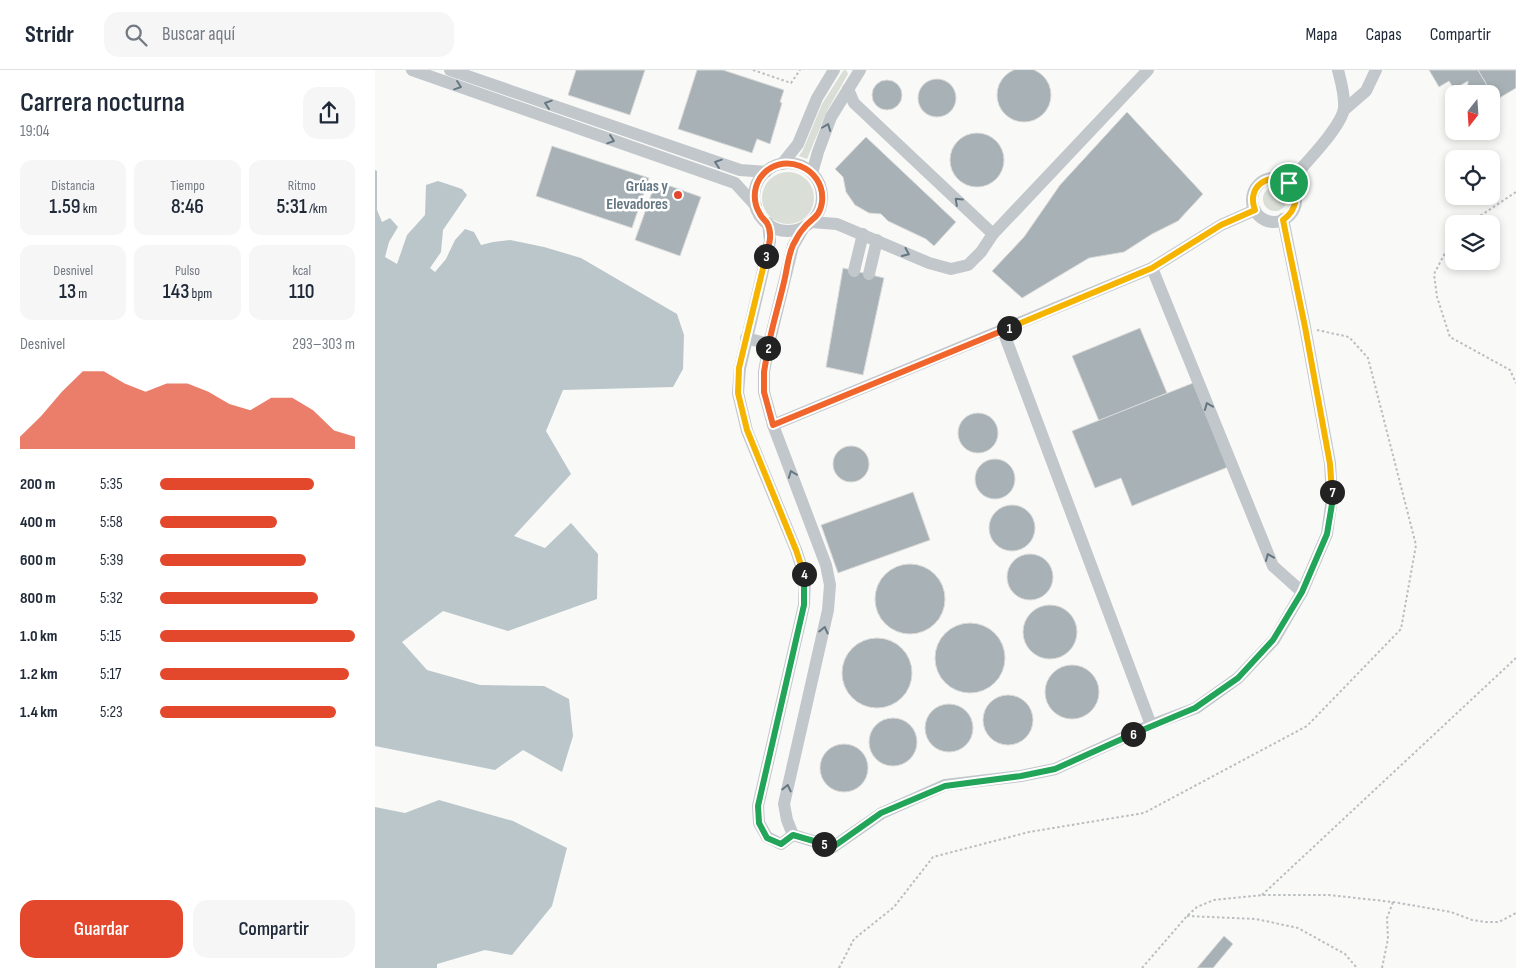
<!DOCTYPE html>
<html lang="es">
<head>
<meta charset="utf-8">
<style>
	:root { --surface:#fff; --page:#f6f6f7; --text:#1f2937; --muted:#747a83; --line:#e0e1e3; --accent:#e3482c }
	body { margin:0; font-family:"Sofia Sans Condensed",sans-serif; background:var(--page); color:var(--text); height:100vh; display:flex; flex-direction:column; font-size:19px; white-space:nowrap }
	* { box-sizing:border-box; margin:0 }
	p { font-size:16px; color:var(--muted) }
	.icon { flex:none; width:28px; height:28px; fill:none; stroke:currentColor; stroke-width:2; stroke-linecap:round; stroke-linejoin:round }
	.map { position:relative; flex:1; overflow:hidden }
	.sheet { display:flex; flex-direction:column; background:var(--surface); width:375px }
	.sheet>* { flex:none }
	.needle { width:32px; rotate:197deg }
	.buttons { position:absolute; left:1070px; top:15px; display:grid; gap:10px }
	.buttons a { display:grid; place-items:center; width:55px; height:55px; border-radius:10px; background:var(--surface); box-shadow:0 2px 8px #0003; font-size:25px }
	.pin { position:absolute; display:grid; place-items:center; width:42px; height:42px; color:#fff; margin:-21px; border:2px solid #fff; border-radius:50%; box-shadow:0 1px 5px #0007 }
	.km { position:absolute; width:25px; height:25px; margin:-12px; border-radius:50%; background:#222; color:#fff; font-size:14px; line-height:25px; text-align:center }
	.round { display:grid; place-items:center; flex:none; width:52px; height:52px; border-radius:15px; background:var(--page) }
	.overview { display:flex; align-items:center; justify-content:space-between; height:85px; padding:0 20px }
	h1 { font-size:28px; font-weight:600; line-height:38px }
	.figures { display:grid; grid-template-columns:repeat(3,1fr); gap:8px; height:85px; padding:5px 20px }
	.figures div { display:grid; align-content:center; border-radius:12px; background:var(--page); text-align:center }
	.figures b { font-size:21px; font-weight:600 }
	.figures small { font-size:14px; font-weight:400 }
	.figures p { font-size:14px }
	.chart { height:140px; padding:10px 20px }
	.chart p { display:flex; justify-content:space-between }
	.chart svg { width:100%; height:90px; margin-top:5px; fill:var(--accent); opacity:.7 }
	.cta { display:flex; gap:10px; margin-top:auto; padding:10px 20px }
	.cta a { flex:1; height:58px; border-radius:15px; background:var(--accent); color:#fff; font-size:20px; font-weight:600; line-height:58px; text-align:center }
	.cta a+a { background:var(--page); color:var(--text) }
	ul { padding:0 20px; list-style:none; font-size:16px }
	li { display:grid; grid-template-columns:80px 60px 1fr; align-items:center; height:38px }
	li i { height:12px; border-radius:6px; background:var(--accent) }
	header { display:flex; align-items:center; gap:30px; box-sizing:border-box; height:70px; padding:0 25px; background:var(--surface); border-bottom:1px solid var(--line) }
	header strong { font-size:24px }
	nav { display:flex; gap:28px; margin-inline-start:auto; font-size:18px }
	.search { width:350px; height:45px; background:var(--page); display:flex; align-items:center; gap:12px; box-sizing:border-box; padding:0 18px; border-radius:15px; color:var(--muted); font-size:19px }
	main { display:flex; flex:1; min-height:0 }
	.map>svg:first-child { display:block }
</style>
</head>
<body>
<header>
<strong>Stridr</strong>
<div class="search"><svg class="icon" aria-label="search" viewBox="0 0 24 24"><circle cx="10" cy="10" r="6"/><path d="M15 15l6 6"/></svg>Buscar aquí</div>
<nav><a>Mapa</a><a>Capas</a><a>Compartir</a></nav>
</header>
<main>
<section class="sheet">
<div class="overview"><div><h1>Carrera nocturna</h1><p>19:04</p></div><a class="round"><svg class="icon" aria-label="share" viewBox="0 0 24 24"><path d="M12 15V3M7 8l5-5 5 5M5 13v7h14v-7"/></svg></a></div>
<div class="figures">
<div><p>Distancia</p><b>1.59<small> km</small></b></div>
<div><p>Tiempo</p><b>8:46</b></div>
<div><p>Ritmo</p><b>5:31<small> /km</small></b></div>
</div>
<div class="figures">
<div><p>Desnivel</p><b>13<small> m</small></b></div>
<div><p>Pulso</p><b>143<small> bpm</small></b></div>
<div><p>kcal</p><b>110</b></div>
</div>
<div class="chart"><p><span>Desnivel</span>293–303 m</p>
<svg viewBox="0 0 160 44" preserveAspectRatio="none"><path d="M0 44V38L10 28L20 16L30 6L40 6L50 12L60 16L70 12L80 12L90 16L100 22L110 25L120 19L130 19L140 25L150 35L160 38V44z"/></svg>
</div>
<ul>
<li><b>200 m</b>5:35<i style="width:79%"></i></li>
<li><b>400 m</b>5:58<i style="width:60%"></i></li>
<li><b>600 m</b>5:39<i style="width:75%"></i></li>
<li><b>800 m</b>5:32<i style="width:81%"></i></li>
<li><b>1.0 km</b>5:15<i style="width:100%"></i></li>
<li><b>1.2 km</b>5:17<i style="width:97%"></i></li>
<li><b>1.4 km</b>5:23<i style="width:90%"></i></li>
</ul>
<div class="cta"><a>Guardar</a><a>Compartir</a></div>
</section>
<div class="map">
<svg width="1141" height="898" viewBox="0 0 1141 898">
	<rect width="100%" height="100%" fill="#f9f9f7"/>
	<g fill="#d9ded6">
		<polygon points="471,0 473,4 452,41 432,89 424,86 428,80 447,34 468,1"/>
		<circle cx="413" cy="128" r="26"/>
		<circle cx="900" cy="129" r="12"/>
	</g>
	<g fill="#bac6ca">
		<polygon points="0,100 2,101 2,140 7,152 15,148 23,157 14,172 10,187 22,194 32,165 50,145 51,115 63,111 87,119 92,125 68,160 66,182 55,198 60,202 71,189 80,170 90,159 99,162 106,175 118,172 135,170 169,177 206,188 302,244 309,265 308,299 298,317 188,320 171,361 196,404 139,466 170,478 196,453 223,484 222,529 133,561 68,541 27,572 52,600 105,615 169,616 194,629 198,666 187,702 148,680 120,700 0,676"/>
		<polygon points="64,730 138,751 192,778 177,836 137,885 110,880 62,894 62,898 0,898 0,737 30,743"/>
	</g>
	<g fill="#a7b1b6" stroke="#dbdbd9">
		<circle cx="649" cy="25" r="27"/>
		<polygon points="201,0 270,0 255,45 193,25"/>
		<polygon points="322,0 348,0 409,20 405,32 407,33 395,74 382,69 377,83 303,59"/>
		<polygon points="1054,0 1103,0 1121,30 1116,29 1116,24 1092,24 1093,11 1079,19 1074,11 1064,17"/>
		<polygon points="1103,0 1141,0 1141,18 1121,30"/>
		<circle cx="562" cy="28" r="19"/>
		<circle cx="512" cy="25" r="15"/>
		<polygon points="752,42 828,124 803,151 777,164 749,182 714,188 647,228 617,201 649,167 685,115"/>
		<circle cx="602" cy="90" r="27"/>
		<polygon points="491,67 581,152 559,176 551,169 513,151 506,144 494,143 480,135 471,122 468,107 460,99"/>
		<polygon points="177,76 274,108 257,158 161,126"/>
		<polygon points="281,111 326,127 305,186 260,170"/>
		<polygon points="468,198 509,208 488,305 451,297"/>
		<polygon points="765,258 792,323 724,351 697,286"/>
		<polygon points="818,313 853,397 757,436 746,408 720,418 697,361"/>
		<circle cx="603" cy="363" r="20"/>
		<circle cx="476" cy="394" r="18"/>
		<circle cx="620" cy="409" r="20"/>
		<polygon points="538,422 555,470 463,503 446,455"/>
		<circle cx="637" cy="458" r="23"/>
		<circle cx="655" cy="507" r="23"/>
		<circle cx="535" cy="529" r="35"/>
		<circle cx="675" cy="562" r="27"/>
		<circle cx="595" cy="588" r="35"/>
		<circle cx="502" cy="603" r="35"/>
		<circle cx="697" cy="622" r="27"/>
		<circle cx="633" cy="650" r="25"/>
		<circle cx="574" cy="658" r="24"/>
		<circle cx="518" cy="672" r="24"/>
		<circle cx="469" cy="698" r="24"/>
		<polygon points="849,866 858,874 838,898 822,898"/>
	</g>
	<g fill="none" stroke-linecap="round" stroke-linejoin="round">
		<g stroke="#babec1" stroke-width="2" stroke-dasharray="2.5 2.5" stroke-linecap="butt">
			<polyline points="378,0 416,13 425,0"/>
			<polyline points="1093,154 1141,122"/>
			<polyline points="1079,166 1059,204 1062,227 1075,267 1135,300 1141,313"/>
			<polyline points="887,825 1141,588"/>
			<polyline points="812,846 881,849 923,858 970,884 982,898"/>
			<polyline points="464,898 479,869 519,837 558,787 654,762 769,743 932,656 1026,559 1041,475 993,288 974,267 942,260"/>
			<polyline points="767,898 812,846 822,837 839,830 887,825 954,825 1018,832 1076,842 1097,850 1111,852 1124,852 1141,843"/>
			<polyline points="1007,898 1013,869 1012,848 1018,832"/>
		</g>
		<g stroke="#c2c7cb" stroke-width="12">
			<polyline points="37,0 360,113 381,136"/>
			<polyline points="75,0 365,100 391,102"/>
			<polyline points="473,19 479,33 618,164"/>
			<polyline points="969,40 991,21 1001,0"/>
			<circle cx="413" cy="127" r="34"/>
			<polyline points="407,94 423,74 442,28 459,0"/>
			<polyline points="437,103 443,82 456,47 485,0"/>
			<circle cx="899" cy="130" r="22"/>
			<path d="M913,113c13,-15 54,-56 56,-75 1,-13 -3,-26 -6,-38"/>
			<polyline points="436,152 462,154 554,193 576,199 593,195 606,182 618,164 773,0"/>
			<polyline points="393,153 395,171 365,298 363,323 372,361 421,480 430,507 429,535 383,736 384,753 392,767 406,774 418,765"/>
			<polyline points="777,198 898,496 927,522"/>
			<polyline points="479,201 488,164"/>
			<polyline points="494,204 502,170"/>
			<polyline points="628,261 776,655"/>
			<polyline points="371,268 394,274"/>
			<polyline points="398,355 777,198 846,155 880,140"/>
			<polyline points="418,765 458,777 507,743 570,715 646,706 680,699 776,655 821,638 863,608 899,570 927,522 952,464 957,428 955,393 930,257 908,149"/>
			<polyline points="418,765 412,750 409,734 453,540 455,515 451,495 398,355 389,322 389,302 394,274 418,176 429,157"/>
		</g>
	</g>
	<defs><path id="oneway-chevron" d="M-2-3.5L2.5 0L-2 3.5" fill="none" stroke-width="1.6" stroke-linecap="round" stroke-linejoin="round" transform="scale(1.25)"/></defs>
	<g stroke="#647782">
		<use href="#oneway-chevron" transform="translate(83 16) rotate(19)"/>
		<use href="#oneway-chevron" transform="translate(173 34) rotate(-161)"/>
		<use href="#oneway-chevron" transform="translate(452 57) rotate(-69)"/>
		<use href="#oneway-chevron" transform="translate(236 70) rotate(19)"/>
		<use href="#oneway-chevron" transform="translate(343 93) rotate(-161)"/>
		<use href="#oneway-chevron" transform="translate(583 131) rotate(-137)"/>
		<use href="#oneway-chevron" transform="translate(531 183) rotate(24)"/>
		<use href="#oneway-chevron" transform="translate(833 336) rotate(-112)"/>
		<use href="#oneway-chevron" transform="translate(417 404) rotate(-111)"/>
		<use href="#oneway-chevron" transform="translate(894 487) rotate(-112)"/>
		<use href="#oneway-chevron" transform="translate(449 560) rotate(-77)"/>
		<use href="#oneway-chevron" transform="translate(412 718) rotate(-77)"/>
	</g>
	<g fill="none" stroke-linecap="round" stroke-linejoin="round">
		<g stroke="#fff" stroke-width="10">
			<path id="split-1" d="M634,258l143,-60 69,-43 34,-15c-9,-23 13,-39 34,-27"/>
		</g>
		<g stroke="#fff" stroke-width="10">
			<polyline id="split-2" points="393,278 389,302 389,322 398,355 634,258"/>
		</g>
		<g stroke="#fff" stroke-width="10">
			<path id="split-3" d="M391,186c3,-10 7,-23 1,-33 -2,-3 -6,-6 -7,-9 -7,-11 -7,-25 0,-36 20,-29 66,-11 62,24 -2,16 -11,16 -19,27 -4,4 -7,11 -10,16 -5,11 -6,25 -9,37 -5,22 -12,44 -16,66"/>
		</g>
		<g stroke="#fff" stroke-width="10">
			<polyline id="split-4" points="391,186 364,298 363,323 372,360 421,480 429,504"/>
		</g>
		<g stroke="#fff" stroke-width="10">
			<polyline id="split-5" points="429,504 429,535 383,736 384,753 392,768 406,774 418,765 449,774"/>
		</g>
		<g stroke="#fff" stroke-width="10">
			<polyline id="split-6" points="449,774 458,777 506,743 570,716 646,706 680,699 758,664"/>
		</g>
		<g stroke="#fff" stroke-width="10">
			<polyline id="split-7" points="758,664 820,638 863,608 898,570 927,522 952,464 958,428 957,422"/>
		</g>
		<g stroke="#fff" stroke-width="10">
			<path id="split-8" d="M914,113c10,13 8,27 -6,37l22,107 25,137 2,28"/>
		</g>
		<use href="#split-1" stroke="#f5b400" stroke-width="6"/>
		<use href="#split-2" stroke="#f0652b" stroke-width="6"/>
		<use href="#split-3" stroke="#f0652b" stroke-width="6"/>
		<use href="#split-4" stroke="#f5b400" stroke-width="6"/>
		<use href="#split-5" stroke="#22a559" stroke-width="6"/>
		<use href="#split-6" stroke="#22a559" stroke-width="6"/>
		<use href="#split-7" stroke="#22a559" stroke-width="6"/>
		<use href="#split-8" stroke="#f5b400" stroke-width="6"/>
	</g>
	<circle fill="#e3482c" stroke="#fff" stroke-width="2" cx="303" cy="125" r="5"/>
	<g text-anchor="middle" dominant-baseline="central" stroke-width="5" stroke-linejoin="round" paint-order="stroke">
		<g font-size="16" font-weight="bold" fill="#647782" stroke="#fff" text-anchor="end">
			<text x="293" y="116">Grúas y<tspan x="293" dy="18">Elevadores</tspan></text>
		</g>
	</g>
</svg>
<div class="buttons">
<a><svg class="needle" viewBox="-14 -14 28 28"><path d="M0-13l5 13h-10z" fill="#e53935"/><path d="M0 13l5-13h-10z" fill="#747a83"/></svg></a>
<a><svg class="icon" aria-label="locate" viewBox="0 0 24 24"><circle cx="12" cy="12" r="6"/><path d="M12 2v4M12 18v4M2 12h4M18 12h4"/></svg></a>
<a><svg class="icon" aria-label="layers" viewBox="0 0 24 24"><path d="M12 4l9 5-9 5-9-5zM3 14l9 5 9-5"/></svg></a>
</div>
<div class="pin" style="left:914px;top:113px;background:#1e9e55"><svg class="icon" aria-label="arrive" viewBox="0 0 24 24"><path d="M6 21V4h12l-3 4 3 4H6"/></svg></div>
<b class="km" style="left:634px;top:258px">1</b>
<b class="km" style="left:393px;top:278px">2</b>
<b class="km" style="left:391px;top:186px">3</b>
<b class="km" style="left:429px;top:504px">4</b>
<b class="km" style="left:449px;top:774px">5</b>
<b class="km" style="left:758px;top:664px">6</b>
<b class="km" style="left:957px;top:422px">7</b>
</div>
</main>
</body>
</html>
